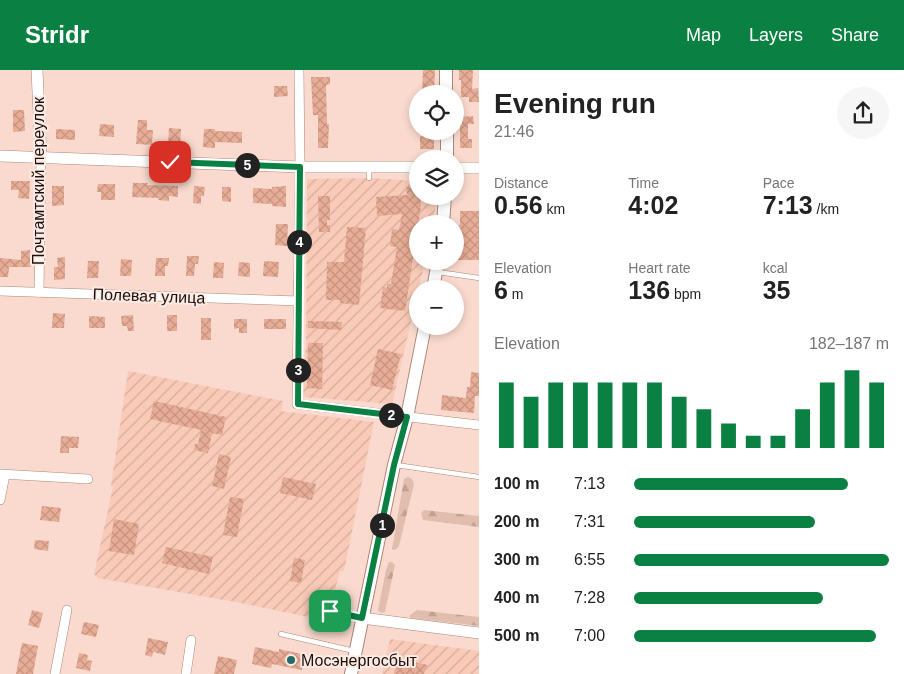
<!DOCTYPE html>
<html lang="en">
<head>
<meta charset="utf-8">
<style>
	:root { --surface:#fff; --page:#f6f6f6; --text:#222; --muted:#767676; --accent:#0b8043 }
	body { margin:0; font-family:Arial,sans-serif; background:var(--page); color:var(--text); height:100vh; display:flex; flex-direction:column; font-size:19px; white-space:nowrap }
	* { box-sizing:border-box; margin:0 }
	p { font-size:16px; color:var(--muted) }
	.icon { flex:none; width:28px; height:28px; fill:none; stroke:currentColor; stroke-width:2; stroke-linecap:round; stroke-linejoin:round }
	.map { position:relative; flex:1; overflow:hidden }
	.side { display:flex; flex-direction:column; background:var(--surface); width:425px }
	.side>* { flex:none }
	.controls { position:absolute; left:409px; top:15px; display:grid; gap:10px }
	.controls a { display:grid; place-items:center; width:55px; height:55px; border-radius:50%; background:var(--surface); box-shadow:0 2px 8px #0003; font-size:25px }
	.pin { position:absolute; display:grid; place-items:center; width:42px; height:42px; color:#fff; margin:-21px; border-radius:10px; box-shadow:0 2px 8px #0006 }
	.km { position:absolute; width:25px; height:25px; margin:-12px; border-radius:50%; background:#222; color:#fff; font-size:14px; line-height:25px; text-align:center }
	.round { display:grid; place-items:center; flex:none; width:52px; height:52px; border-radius:26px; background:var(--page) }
	.summary { display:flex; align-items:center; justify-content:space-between; height:85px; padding:0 15px }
	h1 { font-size:28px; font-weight:700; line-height:38px }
	.metrics { display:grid; grid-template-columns:repeat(3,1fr); gap:8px; height:85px; padding:5px 15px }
	.metrics div { display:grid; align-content:center }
	.metrics b { font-size:25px; font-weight:700 }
	.metrics small { font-size:14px; font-weight:400 }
	.metrics p { font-size:14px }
	.chart { height:140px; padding:10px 15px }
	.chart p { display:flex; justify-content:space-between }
	.chart svg { width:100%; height:90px; margin-top:5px; stroke:var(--accent); stroke-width:6 }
	ul { padding:0 15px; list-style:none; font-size:16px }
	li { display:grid; grid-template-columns:80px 60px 1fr; align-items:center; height:38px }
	li i { height:12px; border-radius:6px; background:var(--accent) }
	header { display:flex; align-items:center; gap:30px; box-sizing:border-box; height:70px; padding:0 25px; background:var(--accent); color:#fff }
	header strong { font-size:24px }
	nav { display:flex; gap:28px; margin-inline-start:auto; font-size:18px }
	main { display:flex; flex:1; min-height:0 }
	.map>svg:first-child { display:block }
</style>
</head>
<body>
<header>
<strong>Stridr</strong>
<nav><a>Map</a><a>Layers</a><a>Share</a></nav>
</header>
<main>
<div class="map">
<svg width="479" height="604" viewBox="0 0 479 604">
	<defs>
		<pattern id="industrial-furrows" width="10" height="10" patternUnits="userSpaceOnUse" patternTransform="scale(1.25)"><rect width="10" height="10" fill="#f9cab7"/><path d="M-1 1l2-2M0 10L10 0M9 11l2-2" fill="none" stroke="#d5ac9c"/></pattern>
		<pattern id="forest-firs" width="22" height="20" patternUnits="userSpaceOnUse" patternTransform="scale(1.25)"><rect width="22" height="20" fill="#e1bdae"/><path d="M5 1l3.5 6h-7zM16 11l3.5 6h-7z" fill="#c0a194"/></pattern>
		<pattern id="building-cross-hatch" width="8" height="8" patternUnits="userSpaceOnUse" patternTransform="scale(1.25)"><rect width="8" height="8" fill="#e7ad96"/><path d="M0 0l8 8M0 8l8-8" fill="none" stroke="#c69480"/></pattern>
	</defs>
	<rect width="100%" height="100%" fill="#fadace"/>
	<g fill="url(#industrial-furrows)">
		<polygon points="369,108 417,111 418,126 437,126 433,154 418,154 418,191 425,191 392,334 303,327 306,270 307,109"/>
		<polygon points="128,301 283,331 281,341 374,352 344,501 340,501 327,551 236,532 98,508 94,504 113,417 111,416"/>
		<polygon points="390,569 479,581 479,604 382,604"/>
	</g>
	<g fill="url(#forest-firs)">
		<polygon points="408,407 412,409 414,414 399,476 395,480 392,479 404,409"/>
		<polygon points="424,440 479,446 479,457 423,450 421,443"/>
		<polygon points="389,492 392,492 395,495 385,542 381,543 378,540 386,500"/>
		<polygon points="417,540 479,547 479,556 411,548 409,546"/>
	</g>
	<g fill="url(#building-cross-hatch)">
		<polygon points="423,0 435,0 434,24 422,24"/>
		<polygon points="459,0 473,0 472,19 478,18 479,32 469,32 469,27 461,27 461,10 459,10"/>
		<polygon points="311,7 330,7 330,14 326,15 327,54 329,54 328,78 318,78 318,45 313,45"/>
		<polygon points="274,16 287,16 288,26 274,27"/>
		<polygon points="13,40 24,40 25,61 13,62"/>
		<polygon points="473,46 474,54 468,54 468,69 472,69 472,78 460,78 460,47"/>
		<polygon points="138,50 147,50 147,60 153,60 152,75 136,74"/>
		<polygon points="100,54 114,55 114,67 99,66"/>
		<polygon points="169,58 181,59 180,76 168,76"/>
		<polygon points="56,59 75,60 75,70 56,69"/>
		<polygon points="204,59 215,59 215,61 242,62 242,73 215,72 215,78 203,77"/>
		<polygon points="420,66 434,67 434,79 420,79"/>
		<polygon points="11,111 30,111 29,129 18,128 19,120 11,120"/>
		<polygon points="133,113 148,113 147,115 178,116 178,127 169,126 169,131 158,130 159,128 132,127"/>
		<polygon points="98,114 115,114 115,130 101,130 101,122 97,122"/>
		<polygon points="418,115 418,126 420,126 421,136 405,241 380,238 383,217 387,218 387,214 391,214 397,177 390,176 392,159 399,160 402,144 377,146 376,127 407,125 406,117"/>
		<polygon points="52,116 64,116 64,135 52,136"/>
		<polygon points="194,116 205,117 204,126 201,126 201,134 193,133"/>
		<polygon points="286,116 286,137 272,136 272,134 253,133 253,118 272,119 272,117"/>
		<polygon points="222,117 231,117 231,132 222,131"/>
		<polygon points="318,126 330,126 330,150 327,150 327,155 330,155 330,162 319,162"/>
		<polygon points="460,141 479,141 479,190 458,190 456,156 460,155"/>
		<polygon points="276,154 288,154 287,176 275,175"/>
		<polygon points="347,157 366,158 359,235 340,233 340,230 326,230 327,192 344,192"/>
		<polygon points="30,180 31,197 9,197 8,207 0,207 0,188 21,190 21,181"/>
		<polygon points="187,186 199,186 198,194 195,194 194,206 186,206"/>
		<polygon points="65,187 65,209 54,210 54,197 58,197 57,188"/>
		<polygon points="156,188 169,188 168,196 165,196 165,206 155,206"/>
		<polygon points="121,189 132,190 131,206 120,206"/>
		<polygon points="88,191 99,191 98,208 87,208"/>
		<polygon points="264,191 279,192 278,207 263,206"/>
		<polygon points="214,192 224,193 223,208 213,208"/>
		<polygon points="239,192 250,193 250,207 238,206"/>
		<polygon points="53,243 65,244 64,258 52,258"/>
		<polygon points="133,245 134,261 128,261 127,256 122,256 121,246"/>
		<rect x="167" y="245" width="10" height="16"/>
		<polygon points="89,246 105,247 105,258 89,258"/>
		<rect x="201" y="248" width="10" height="22"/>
		<polygon points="234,249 247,249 247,263 239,263 239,258 234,259"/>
		<rect x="264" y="249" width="22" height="10"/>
		<polygon points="308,251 342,252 341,260 308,258"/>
		<polygon points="308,273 323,273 322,319 307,318"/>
		<polygon points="378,279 401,284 392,320 370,315"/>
		<polygon points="471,302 479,303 479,326 475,326 474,343 441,340 442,325 466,328 467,317 470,317"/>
		<polygon points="154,331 226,347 222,365 212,363 208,383 194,380 195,374 198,374 201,360 150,349"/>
		<polygon points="61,366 79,367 78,378 69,378 69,383 60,383"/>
		<polygon points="219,384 231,387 224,419 212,416"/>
		<polygon points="283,407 316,414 312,430 280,423"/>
		<polygon points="230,427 244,429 237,467 223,465"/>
		<polygon points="42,436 61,438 59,452 40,450"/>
		<polygon points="114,449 139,454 134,485 109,481"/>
		<polygon points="35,470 49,471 48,481 34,479"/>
		<polygon points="166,477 213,487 209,504 162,493"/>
		<polygon points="294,488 305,490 301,513 290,511"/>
		<polygon points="32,540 43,543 39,558 28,555"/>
		<polygon points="84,552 99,555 96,567 81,564"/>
		<polygon points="148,568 168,572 165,585 153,582 152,587 145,585"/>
		<polygon points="22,573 38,576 33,604 16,604"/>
		<polygon points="255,577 279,582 279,579 306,585 302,600 272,594 271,598 252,594"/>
		<polygon points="79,583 88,585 87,590 92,591 90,601 76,598"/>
		<polygon points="218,586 237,590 234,604 214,604"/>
		<polygon points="398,588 427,595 424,604 394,604"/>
	</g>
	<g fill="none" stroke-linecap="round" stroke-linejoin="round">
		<g stroke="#ab8778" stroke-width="5.5">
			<g id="service">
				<polyline points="369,99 369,108"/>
				<polyline points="438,202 479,208"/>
				<polyline points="396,395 479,407"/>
				<polyline points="330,541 361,548"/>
				<polyline points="281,564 354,581"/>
			</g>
		</g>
		<g stroke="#ab8778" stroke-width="10">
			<g id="minor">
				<polyline points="299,0 300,97 297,334 479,355"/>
				<polyline points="0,221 299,231"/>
				<polyline points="39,222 41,88"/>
				<polyline points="0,404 88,409"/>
				<polyline points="0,430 5,405"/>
				<polyline points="55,604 67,540"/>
				<polyline points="186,604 191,570"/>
			</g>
		</g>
		<g stroke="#ab8778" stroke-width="12">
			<g id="tertiary">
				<polyline points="37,0 41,88"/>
				<polyline points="0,86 300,97 418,97"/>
				<polyline points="455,98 479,98"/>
				<polyline points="362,548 479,563"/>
			</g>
		</g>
		<g stroke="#ab8778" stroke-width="14">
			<g id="secondary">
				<polyline points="446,0 446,24"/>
				<polyline points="447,61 447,89"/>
				<polyline points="443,154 445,126"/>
				<polyline points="433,219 438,191"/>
				<polyline points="351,604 394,395 407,347 425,256"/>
			</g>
		</g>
		<use href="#service" stroke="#fff" stroke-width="4.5"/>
		<use href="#minor" stroke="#fff" stroke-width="9"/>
		<use href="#tertiary" stroke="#fff" stroke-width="11"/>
		<use href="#secondary" stroke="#fff" stroke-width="12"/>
	</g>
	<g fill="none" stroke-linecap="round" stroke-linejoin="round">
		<g stroke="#fff" stroke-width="10">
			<polyline id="route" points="170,92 300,97 298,334 407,347 394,395 362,548 330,541"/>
		</g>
		<use href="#route" stroke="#0b8043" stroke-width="6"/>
	</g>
	<circle fill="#216c6b" stroke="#fcebe5" stroke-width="2" cx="291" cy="590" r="5"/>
	<g text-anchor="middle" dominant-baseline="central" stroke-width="4" stroke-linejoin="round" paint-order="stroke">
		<g font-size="16" fill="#1c0f0a" stroke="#fcebe5">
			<text transform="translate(38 111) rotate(-90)">Почтамтский переулок</text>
			<text transform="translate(149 226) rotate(2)">Полевая улица</text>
		</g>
		<g font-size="16" fill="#1c0f0a" stroke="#fcebe5" text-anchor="start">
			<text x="301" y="590">Мосэнергосбыт</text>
		</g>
	</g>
</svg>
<div class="controls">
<a><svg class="icon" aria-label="locate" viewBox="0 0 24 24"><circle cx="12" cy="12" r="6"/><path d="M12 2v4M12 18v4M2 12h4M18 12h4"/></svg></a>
<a><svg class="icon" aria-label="layers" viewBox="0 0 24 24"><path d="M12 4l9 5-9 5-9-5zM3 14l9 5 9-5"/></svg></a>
<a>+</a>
<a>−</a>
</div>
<div class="pin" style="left:330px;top:541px;background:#1e9e55"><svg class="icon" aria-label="arrive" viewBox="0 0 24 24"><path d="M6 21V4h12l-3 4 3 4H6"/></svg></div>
<div class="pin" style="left:170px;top:92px;background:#d93025"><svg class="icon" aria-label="check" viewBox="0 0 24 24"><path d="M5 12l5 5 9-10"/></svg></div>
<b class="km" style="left:382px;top:455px">1</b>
<b class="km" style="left:391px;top:345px">2</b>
<b class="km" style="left:298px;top:300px">3</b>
<b class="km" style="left:299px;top:172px">4</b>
<b class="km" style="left:247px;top:95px">5</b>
</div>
<section class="side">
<div class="summary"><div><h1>Evening run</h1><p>21:46</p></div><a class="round"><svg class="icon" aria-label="share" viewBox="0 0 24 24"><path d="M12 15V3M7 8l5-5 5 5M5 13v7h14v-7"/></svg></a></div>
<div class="metrics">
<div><p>Distance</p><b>0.56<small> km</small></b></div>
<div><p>Time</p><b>4:02</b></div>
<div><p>Pace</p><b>7:13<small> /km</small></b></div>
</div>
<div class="metrics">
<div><p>Elevation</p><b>6<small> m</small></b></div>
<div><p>Heart rate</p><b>136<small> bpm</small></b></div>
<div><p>kcal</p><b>35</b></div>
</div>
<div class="chart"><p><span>Elevation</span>182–187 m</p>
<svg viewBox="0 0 160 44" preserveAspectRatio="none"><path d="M5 44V12M15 44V19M25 44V12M35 44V12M45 44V12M55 44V12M65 44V12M75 44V19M85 44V25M95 44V32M105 44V38M115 44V38M125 44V25M135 44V12M145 44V6M155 44V12"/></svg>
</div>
<ul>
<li><b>100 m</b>7:13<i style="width:84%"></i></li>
<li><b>200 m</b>7:31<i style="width:71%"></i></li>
<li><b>300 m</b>6:55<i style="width:100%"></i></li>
<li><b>400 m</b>7:28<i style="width:74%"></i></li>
<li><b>500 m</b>7:00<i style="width:95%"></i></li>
</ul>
</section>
</main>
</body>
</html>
